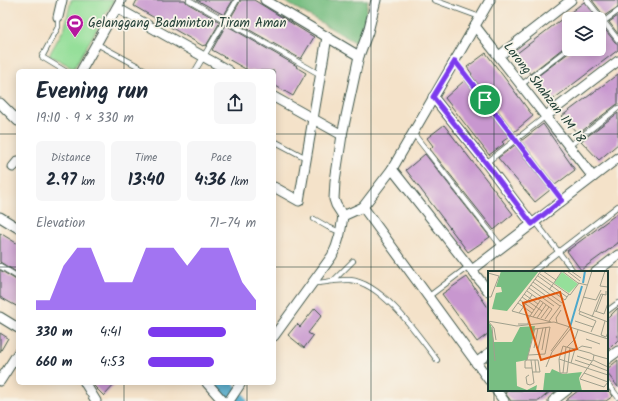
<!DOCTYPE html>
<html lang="en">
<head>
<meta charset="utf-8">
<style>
	:root { --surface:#fff; --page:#f6f6f7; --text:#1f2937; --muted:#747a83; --accent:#7c3aed }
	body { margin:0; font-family:Kalam,sans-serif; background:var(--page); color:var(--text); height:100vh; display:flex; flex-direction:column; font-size:15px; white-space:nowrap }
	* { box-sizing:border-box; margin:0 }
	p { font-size:13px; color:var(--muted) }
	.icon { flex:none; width:22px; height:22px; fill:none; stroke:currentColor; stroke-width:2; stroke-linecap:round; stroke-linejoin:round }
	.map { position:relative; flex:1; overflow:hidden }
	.side { position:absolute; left:16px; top:69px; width:260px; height:316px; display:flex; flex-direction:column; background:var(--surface); border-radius:6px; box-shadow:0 2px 10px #0003 }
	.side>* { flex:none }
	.buttons { position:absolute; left:562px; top:12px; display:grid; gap:8px }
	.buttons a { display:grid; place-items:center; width:44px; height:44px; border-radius:6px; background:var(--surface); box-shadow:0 2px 10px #0003; font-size:20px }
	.pin { position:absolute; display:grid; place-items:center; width:34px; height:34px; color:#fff; margin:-17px; border:2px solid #fff; border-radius:50%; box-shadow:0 1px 4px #0007 }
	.round { display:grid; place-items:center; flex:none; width:42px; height:42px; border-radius:6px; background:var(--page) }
	.summary { display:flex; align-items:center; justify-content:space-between; height:68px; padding:0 20px }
	h1 { font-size:22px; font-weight:600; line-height:30px }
	.stats { display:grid; grid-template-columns:repeat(3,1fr); gap:6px; height:68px; padding:4px 20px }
	.stats div { display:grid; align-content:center; border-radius:6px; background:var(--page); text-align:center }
	.stats b { font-size:17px; font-weight:600 }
	.stats small { font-size:11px; font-weight:400 }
	.stats p { font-size:11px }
	.chart { height:112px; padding:8px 20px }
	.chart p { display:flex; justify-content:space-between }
	.chart svg { width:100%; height:72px; margin-top:4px; fill:var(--accent); opacity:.7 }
	ul { padding:0 20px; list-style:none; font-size:13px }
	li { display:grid; grid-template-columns:64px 48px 1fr; align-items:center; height:30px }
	li i { height:10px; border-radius:5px; background:var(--accent) }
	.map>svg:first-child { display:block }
</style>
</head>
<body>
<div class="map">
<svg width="618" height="401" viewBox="0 0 618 401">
	<rect width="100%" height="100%" fill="#f7f3e8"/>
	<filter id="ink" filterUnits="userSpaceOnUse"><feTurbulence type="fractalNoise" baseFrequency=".025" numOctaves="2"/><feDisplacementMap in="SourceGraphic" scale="8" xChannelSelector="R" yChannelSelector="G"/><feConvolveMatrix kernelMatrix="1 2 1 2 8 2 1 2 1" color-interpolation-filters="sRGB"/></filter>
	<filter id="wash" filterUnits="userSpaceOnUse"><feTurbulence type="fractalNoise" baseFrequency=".012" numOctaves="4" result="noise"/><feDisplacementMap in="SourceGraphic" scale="16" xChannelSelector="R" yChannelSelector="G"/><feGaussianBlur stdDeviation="0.9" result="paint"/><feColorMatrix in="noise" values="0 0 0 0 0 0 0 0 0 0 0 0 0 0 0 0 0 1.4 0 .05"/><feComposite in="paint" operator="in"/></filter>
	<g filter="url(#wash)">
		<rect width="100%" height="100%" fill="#f4e2c9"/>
		<polygon fill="#95df9a" stroke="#5a8e67" points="71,0 114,0 74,68 49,55 65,27"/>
		<polygon fill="#78be82" stroke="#4c7e5b" points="282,0 368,0 361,45 360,45"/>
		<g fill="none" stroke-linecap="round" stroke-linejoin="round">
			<polyline stroke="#4da8cb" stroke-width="15" points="223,383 240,401"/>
		</g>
		<g id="blocks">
			<g fill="#c897cf">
				<polygon points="137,0 185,0 187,3 220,22 206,46 204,45 203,46 134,6"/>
				<polygon points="197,0 233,0 224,15"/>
				<polygon points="241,0 254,0 314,37 301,59 230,19"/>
				<polygon points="592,0 618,0 618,7 604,16"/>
				<polygon points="584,2 597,19 569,19 569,44 567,45 530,74 516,54"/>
				<polygon points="618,16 618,34 609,22"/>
				<polygon points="226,25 297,66 296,67 306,73 293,96 274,85 274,71 249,71 212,50"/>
				<polygon points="603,27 615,42 618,44 618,50 551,101 534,79 571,51 573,49 599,49 599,29"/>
				<polygon points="486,53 533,116 514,132 471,75 472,74 467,67"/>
				<polygon points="618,74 618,104 616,105 578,134 562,116"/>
				<polygon points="465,80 509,137 502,142 504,144 489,155 445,98"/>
				<polygon points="618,113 618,144 599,160 581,141"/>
				<polygon points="543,124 575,170 555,185 521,141"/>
				<polygon points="444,125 513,214 494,230 430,149 433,146 427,138"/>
				<polygon points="515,145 550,190 535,202 498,158"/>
				<polygon points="425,154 490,237 468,252 406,170"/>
				<polygon points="618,213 618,243 581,270 567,251"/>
				<polygon points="0,233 18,244 18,273 0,262"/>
				<polygon points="0,270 18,281 18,307 0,297"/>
				<polygon points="467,277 489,309 489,333 477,342 442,294"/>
				<polygon points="315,308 322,315 308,333 313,336 304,348 288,335 297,324 300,327"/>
				<polygon points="618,308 618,340 607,351 607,319"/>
				<polygon points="0,333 8,338 0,352"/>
				<polygon points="618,360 618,387 607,373 607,369"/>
				<polygon points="92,383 116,383 104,396 95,387"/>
				<polygon points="509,390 552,390 539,401 511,401 505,393"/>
				<polygon points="579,390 608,390 613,396 606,401 565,401"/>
			</g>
		</g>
	</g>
	<g filter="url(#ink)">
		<use href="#blocks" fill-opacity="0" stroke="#3f564a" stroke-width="1"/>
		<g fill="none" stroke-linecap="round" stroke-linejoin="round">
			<g stroke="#3f564a" stroke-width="6">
				<g id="service">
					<polyline points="189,0 321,75"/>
					<polyline points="434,0 480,17"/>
					<polyline points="587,0 618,40"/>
					<polyline points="58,17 58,27 42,57 65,71"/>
					<polyline points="599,25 618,11"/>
					<polyline points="97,44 147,71"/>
					<polyline points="455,61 562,200"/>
					<polyline points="195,71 237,0"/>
					<polyline points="521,85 569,48"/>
					<polyline points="413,133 502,247"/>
					<polyline points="274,141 306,158"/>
					<polyline points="569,146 618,108"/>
					<polyline points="486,163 546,116"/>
					<polyline points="314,219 328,227 340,232"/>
					<polyline points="535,221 574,272"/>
					<polyline points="0,266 18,277"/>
					<polyline points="532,272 618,206"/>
					<polyline points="333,281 353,261"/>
					<path d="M313,283c12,0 25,-4 37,-3 33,3 68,55 87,80"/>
					<polyline points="428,297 469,266"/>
					<polyline points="607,311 618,303"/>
					<polyline points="607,383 618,397"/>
				</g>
			</g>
			<g stroke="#3f564a" stroke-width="11">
				<g id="minor">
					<polyline points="265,0 359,56"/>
					<polyline points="117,8 229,71"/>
					<polyline points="58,17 62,0"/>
					<polyline points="475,26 593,177"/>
					<polyline points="499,56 571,0"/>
					<polyline points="81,71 121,0"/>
					<polyline points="274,97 342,135"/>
					<polyline points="433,97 486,163 532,224"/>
					<polyline points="0,103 18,121"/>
					<polyline points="546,116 618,61"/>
					<polyline points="13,167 18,161"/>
					<polyline points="392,169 489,292"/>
					<polyline points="274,187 299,201 327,37"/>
					<polyline points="363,207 489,380"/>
					<polyline points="343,216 363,207 392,169 490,0"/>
					<polyline points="343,216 336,205 334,199 335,181 342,135 359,56 368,32 376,0"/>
					<polyline points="0,217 18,228"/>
					<polyline points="472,270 618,158"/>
					<polyline points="596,272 618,255"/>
					<polyline points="0,317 18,328"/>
					<path d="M274,336l58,-80c7,-13 9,-26 11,-40"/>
					<polyline points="607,359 618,351"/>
					<polyline points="476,363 489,353"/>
					<polyline points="0,381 18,353"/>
					<polyline points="85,383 96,401"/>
					<polyline points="207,383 223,401"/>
					<polyline points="496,390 504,401"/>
					<polyline points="229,401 241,383"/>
					<polyline points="553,401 567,390"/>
				</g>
			</g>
			<use href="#service" stroke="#fff" stroke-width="4.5"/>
			<use href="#minor" stroke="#fff" stroke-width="9"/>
		</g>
	</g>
	<g fill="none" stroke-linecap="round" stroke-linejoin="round" filter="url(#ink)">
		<g stroke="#fff" stroke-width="8">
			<polygon id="route" points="455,61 562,200 532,224 486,163 433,97"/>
		</g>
		<use href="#route" stroke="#7c3aed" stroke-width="5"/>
	</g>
	<path fill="none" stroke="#1f3d34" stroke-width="1" stroke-opacity="0.55" d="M124,0v71M247,0v71M371,0v401M494,0v272M0,134h18M274,134h344M0,267h18M274,267h344M124,383v18M247,383v18M494,390v11"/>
	<defs>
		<g id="stadium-pin" transform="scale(0.9)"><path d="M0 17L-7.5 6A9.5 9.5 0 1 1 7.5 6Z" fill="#b5179e" stroke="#f7f3e8"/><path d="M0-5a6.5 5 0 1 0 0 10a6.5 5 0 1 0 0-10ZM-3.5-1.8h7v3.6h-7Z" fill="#fff"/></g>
	</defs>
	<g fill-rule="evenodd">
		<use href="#stadium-pin" x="75" y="23"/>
	</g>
	<g text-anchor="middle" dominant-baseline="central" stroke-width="3.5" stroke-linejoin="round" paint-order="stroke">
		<g font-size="13" fill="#1f3d34" stroke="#f7f3e8" text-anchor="start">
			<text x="88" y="23">Gelanggang Badminton Tiram Aman</text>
		</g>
		<g font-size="13" fill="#1f3d34" stroke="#f7f3e8">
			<text transform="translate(544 93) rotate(52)">Lorong Shahzan IM 18</text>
		</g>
	</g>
	<g transform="translate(488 271)">
		<rect width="120" height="120" fill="#f4e2c9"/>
		<path d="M74,1l16,12 -9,9 -15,-10z" fill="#95df9a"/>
		<path d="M13,0h38l-32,40 -15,-2 4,-16 6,-1 -1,-5h-5zM0,51l3,3 3,17h18l8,-15 15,-1 -8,34 -11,2 1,24 10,4 10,-5 -1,6h-48zM64,98l11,5 19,-2 -3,6 3,13h-39l2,-18h5z" fill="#78be82"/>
		<path fill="none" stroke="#4da8cb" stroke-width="2" d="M95,12l2,-12M82,56l12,-41"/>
		<path fill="none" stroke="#9fa08d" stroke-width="1" d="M53,0l-29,40 39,11M55,0l13,9M74,0l16,12 9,2M79,0l13,10M83,0l10,7M104,0l-13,40 29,11M117,0l-5,15 8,1M0,2l11,3 -8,21h-3M52,3l30,21 9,-12M50,5l29,21M47,8l30,21 4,-6M45,11l29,21M43,14l29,21M41,17l25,18M61,19l13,-19M39,20l25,18M36,23l14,10M34,26l20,14M95,26l13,3 5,-10M32,29l14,10M30,32l14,10M107,40l9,3 4,-11M92,41l-1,2 17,7M108,41l7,-18M31,42l13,-18M42,45l10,-15M45,46l10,-14M104,46l9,-23 5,1v-4M49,47l9,-13M53,47l8,-11M57,48l7,-10M0,50l29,5 37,-4 54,17M0,50l6,7 2,12M61,50l12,-16M87,50l18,6M117,50l-4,14 5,2 2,-5M69,52l-1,-5 5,-8M30,53h10l1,-8M4,56l3,34M103,61l5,-11M98,68l14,5M79,76l8,-8 3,-9M46,77l4,-20M82,77l-3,25h-7l-1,-14 4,-13 7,2 5,1 15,4 4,2 -1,5 -13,19 24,8 4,-5M50,78l5,-21M89,78l5,-3 10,2M54,79l4,-23M63,80l18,-24M41,84l16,-1 1,-5 4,-22 -15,2M106,84l14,4M89,85l15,5M71,88l49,16M39,89h11l2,12h-8M47,89l1,12M87,89l15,5M105,89l15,7M83,92l4,-14M102,93l18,7M58,96l6,-15 19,-24M44,97h-7v-7l2,-1 8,-32M75,102l3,-26M96,102l24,9M41,104l-3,2 1,7 3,1M42,114l4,-2 -3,-23"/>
		<path fill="#de580e" fill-opacity="0.15" stroke="#de580e" stroke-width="2" d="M72,21l17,57 -36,11 -18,-57z"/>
		<rect width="120" height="120" fill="none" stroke="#1f3d34" stroke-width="2"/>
	</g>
</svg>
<div class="buttons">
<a><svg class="icon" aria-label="layers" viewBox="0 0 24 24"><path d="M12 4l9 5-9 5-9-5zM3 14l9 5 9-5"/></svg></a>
</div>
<div class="pin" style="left:485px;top:100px;background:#1e9e55"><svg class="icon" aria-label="arrive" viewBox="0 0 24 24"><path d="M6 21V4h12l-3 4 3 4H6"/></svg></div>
<section class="side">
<div class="summary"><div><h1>Evening run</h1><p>19:10 · 9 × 330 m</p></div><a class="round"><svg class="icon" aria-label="share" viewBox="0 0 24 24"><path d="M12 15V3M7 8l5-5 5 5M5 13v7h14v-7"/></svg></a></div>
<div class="stats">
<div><p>Distance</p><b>2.97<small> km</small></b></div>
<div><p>Time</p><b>13:40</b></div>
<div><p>Pace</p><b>4:36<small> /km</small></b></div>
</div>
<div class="chart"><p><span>Elevation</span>71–74 m</p>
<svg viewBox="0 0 160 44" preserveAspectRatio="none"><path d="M0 44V38L10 38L20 17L30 6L40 6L50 27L60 27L70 27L80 6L90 6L100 6L110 17L120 6L130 6L140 6L150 27L160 38V44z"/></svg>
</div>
<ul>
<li><b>330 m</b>4:41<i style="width:72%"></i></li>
<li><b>660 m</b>4:53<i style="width:61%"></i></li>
</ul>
</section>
</div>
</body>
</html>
